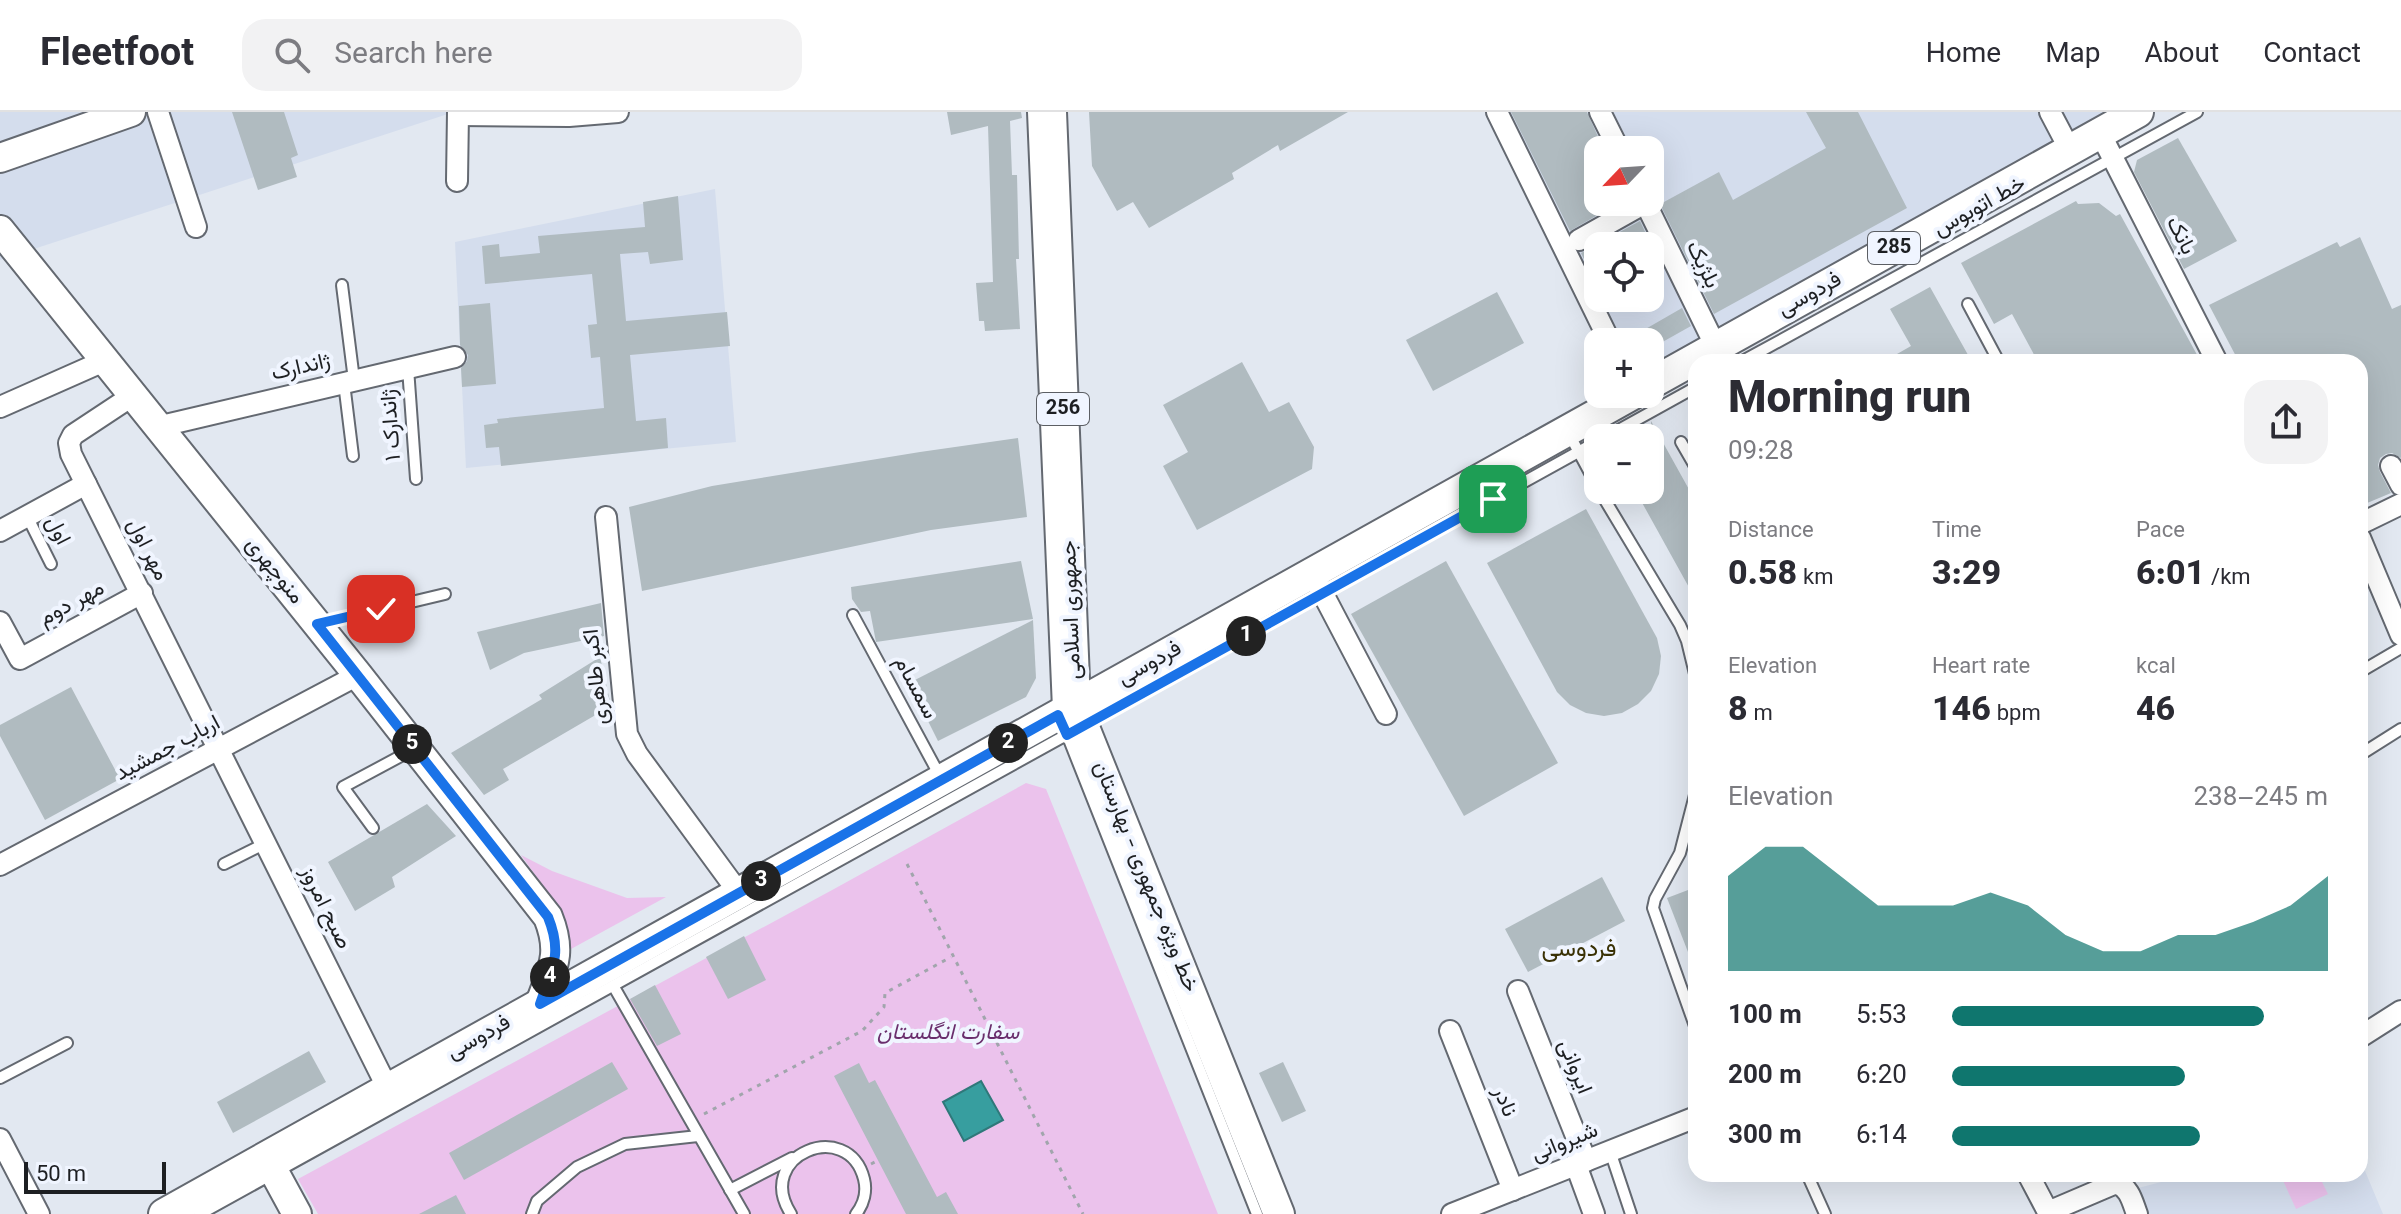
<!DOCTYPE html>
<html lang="en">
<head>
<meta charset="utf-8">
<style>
	:root { --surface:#fff; --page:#f2f2f3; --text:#2b2b33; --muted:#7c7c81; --line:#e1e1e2; --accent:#0f766e }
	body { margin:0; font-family:Georgia,Vazirmatn,serif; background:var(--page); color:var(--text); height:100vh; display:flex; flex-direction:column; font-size:30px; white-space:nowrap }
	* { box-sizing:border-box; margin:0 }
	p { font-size:26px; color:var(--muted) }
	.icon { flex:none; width:44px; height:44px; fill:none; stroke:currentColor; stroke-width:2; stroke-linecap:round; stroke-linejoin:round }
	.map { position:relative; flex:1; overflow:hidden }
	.panel { position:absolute; left:1688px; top:242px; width:680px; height:828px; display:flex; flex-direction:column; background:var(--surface); border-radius:24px; box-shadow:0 8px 32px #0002 }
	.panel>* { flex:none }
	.needle { width:52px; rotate:245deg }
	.tools { position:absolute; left:1584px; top:24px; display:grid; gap:16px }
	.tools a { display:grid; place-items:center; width:80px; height:80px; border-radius:16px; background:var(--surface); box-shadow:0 8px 32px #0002; font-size:40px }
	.scale { position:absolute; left:24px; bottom:20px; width:142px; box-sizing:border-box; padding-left:8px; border:4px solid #1d1f22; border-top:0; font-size:22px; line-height:28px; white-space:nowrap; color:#1d1f22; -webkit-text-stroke:6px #f0f5ff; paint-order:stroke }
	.pin { position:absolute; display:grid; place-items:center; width:68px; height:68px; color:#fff; margin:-34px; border-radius:16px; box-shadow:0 4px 12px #0006 }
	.km { position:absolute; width:40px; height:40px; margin:-20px; border-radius:50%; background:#222; color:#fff; font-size:22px; line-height:40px; text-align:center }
	.round { display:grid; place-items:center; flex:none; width:84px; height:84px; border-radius:24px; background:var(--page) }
	.head { display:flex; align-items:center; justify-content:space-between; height:136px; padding:0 40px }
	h1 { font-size:44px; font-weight:800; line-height:60px }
	.metrics { display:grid; grid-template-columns:repeat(3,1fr); gap:12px; height:136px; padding:8px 40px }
	.metrics div { display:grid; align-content:center }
	.metrics b { font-size:34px; font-weight:800 }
	.metrics small { font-size:22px; font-weight:400 }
	.metrics p { font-size:22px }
	.chart { height:224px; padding:16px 40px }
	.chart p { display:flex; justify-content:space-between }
	.chart svg { width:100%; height:144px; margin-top:8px; fill:var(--accent); opacity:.7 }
	ul { padding:0 40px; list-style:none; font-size:26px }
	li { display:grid; grid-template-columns:128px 96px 1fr; align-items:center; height:60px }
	li i { height:20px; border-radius:10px; background:var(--accent) }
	header { display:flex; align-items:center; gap:48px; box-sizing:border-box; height:112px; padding:0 40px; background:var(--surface); border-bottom:2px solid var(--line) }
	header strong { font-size:38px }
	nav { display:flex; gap:44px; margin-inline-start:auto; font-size:28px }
	.search { width:560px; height:72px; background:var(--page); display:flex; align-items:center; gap:20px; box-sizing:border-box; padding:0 28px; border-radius:24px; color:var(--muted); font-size:30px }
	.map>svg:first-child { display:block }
</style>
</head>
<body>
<header>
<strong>Fleetfoot</strong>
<div class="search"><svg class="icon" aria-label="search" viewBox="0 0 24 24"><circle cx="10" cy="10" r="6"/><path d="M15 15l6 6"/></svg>Search here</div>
<nav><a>Home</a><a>Map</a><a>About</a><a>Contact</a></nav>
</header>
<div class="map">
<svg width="2401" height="1102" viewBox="0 0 2401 1102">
	<rect width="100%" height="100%" fill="#e2e8f1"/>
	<g fill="#d4dded" fill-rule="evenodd">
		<polygon points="0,0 454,0 0,148"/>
		<path d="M1497,0h641l-488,272v-42h-40zM1598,38h52v52h-52zM1598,134h52v52h-52z"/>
		<polygon points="715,77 736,330 466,356 455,130"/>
		<polygon points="2360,1047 2383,1102 2147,1102 2138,1076 2192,1062 2360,1062"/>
	</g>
	<g fill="#ebc2ec">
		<polygon points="1026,671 1046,677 1218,1102 318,1102 298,1067 834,777"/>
		<polygon points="521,743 552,759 627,786 666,785 571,837 564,804"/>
		<polygon points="2280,1062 2318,1062 2328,1082 2296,1097"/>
	</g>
	<polygon fill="#379e9f" stroke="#2f787a" stroke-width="2" points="981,969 1003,1008 964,1029 943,990"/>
	<g fill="#b0bbc0">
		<polygon points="232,0 284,0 298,43 291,46 297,65 258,78"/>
		<polygon points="947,0 1021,0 1022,6 1010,9 1012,63 1017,63 1019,147 1016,147 1020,217 985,219 984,209 979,209 976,171 993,170 988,14 951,23"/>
		<polygon points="1089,0 1348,0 1280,39 1278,33 1232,61 1234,67 1149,116 1133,90 1117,99 1092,54"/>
		<polygon points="1511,0 1587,0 1604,38 1598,38 1598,90 1620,90 1570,119"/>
		<polygon points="1806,0 1858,0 1907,96 1714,202 1659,90 1664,90 1719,60 1733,88 1826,36"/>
		<polygon points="2178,26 2237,129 2184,157 2134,60 2137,48"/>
		<polygon points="678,84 683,148 650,152 648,140 620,142 626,209 727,200 730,234 630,243 636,309 666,306 668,336 501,354 499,335 486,336 484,313 498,311 497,307 604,296 600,245 591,246 588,213 597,212 592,162 485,172 482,134 499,132 500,145 540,141 538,124 645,115 643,90"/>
		<polygon points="2076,89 2078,92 2099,91 2116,104 2120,102 2201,250 2038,250 2012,202 1994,212 1961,151"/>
		<polygon points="1640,109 1655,141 1650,144 1650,134 1598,134 1598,176 1581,141"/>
		<polygon points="2360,125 2392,197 2401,193 2401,346 2392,341 2386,342 2380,346 2378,353 2380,360 2391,381 2360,394 2360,250 2239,250 2209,193 2337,130 2340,135"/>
		<polygon points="1930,175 1972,250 1883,250 1911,234 1890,197"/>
		<polygon points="1497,180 1524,231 1433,279 1406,228"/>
		<polygon points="490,191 496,272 462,275 461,256 467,249 468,243 460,233 459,194"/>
		<polygon points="1682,196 1691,214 1650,237 1650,230 1623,230"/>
		<polygon points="1242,250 1269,300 1289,290 1314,335 1312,357 1197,418 1163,354 1188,340 1163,293"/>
		<polygon points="1651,309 1696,390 1696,488 1635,378 1650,378"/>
		<polygon points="1018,326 1027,405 931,418 642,479 629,395 712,374 920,340"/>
		<polygon points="1586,397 1657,526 1661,544 1659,562 1651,579 1638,592 1622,601 1604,604 1586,601 1570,593 1557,580 1487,451"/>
		<polygon points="1021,449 1033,507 876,530 870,499 861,500 852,487 851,475"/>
		<polygon points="1446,449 1558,651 1464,704 1351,502"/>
		<polygon points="601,491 604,524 524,541 490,558 477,520"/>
		<polygon points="1033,508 1036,566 1026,585 938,629 909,571"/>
		<polygon points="600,545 611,594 503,657 509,668 484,683 451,641 542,587 539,583"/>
		<polygon points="71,575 120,667 45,708 0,624 0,613"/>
		<polygon points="427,692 456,724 392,765 395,775 355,799 328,750"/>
		<polygon points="1602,765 1625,809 1528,860 1505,817"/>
		<polygon points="1696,775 1696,857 1695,858 1667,786"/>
		<polygon points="744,824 766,868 728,887 706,845"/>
		<polygon points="655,873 681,922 657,934 630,887"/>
		<polygon points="309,939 326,970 233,1021 217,990"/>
		<polygon points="612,950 628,977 464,1068 449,1041"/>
		<polygon points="1283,950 1306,999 1282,1010 1259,961"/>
		<polygon points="859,951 869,971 875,968 937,1085 946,1080 958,1102 906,1102 834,964"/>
		<polygon points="456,1083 466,1102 419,1102"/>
	</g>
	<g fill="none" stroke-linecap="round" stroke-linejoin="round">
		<g stroke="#646971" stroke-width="14">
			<g id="lane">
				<polyline points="1033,0 1058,597"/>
				<polyline points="342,173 354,268"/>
				<polyline points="1968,192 1999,250"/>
				<polyline points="1741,250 2197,0"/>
				<polyline points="408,256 416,367"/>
				<polyline points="344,271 353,344"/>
				<polyline points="1568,320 1598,376"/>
				<polyline points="1604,326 1696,275"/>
				<polyline points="1681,330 1696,356"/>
				<polyline points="1599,378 1680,513 1687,529 1696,566"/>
				<polyline points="27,404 51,452"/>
				<polyline points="853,503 941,666"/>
				<polyline points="319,512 445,482"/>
				<polyline points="2360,560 2401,536"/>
				<polyline points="1066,620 1257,1102"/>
				<polyline points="2363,641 2401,617"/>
				<polyline points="1696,679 1680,741 1655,787 1653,796 1696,917"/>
				<polyline points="373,716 343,675 414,637"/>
				<polyline points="224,752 266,731"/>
				<polyline points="614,875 744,1102"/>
				<polyline points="0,966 67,931"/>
				<polyline points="1610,1039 1631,1102"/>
				<polyline points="1807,1062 1825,1102"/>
				<polyline points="730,1078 792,1046"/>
				<polyline points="200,1102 1598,329"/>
				<polyline points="532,1102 537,1089 577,1055 625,1032 698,1024"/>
				<path d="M791,1102c-38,-59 57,-97 73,-35 3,12 0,25 -8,35"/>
			</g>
		</g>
		<g stroke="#646971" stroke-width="24">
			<g id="street">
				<polyline points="158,0 196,115"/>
				<polyline points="1497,0 1610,230"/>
				<polyline points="1600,0 1619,38"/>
				<polyline points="2050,0 2070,38"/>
				<polyline points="458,3 569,4 618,0"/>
				<polyline points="2100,21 2217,250"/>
				<polyline points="457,69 458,0"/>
				<polyline points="1645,90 1716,235"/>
				<polyline points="1579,128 1645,91"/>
				<polyline points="132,284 73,323 69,331 71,342 388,977"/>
				<polyline points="0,295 104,249"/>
				<polyline points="157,315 455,245"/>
				<polyline points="2391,354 2401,373"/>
				<polyline points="606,405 627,622 637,642 739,781"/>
				<polyline points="2360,412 2401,392"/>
				<polyline points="0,419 86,372"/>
				<polyline points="2360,426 2401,523"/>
				<polyline points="1312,461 1386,602"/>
				<polyline points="0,510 20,547 142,481"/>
				<polyline points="0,753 358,563"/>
				<polyline points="1518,879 1586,1049"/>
				<polyline points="1450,919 1513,1078"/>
				<polyline points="2360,925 2401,899"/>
				<polyline points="0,1027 39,1102"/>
				<polyline points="1576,1053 1594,1102"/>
				<path d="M2028,1062l20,38 68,-29c14,5 16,18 21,31"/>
				<polyline points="1452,1102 1696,1005"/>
			</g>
		</g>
		<g stroke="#646971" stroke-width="32">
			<g id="secondary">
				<polyline points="0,46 131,0"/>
				<path d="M0,118l358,445 190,242c15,37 4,52 -8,87"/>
				<polyline points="266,1045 297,1102"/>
			</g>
		</g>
		<g stroke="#646971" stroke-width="34">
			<g id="primary">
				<polyline points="1051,0 1075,593 1279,1102"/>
				<polyline points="1650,272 2138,0"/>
				<polyline points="164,1102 1633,282"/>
			</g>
		</g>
		<g stroke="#a1a5ac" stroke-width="3" stroke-dasharray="4 6" stroke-linecap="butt">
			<polyline points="907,752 1083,1102"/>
			<polyline points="704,1002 862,919 884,895 885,881 951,845"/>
			<polyline points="871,1052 879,1048"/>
		</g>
		<use href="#lane" stroke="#fff" stroke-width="10"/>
		<use href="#street" stroke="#fff" stroke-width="20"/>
		<use href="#secondary" stroke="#fff" stroke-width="28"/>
		<use href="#primary" stroke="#fff" stroke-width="30"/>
	</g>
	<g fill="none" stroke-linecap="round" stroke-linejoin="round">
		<g stroke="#fff" stroke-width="16">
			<path id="route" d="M381,497l-64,15 231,293c15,37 4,52 -8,87l518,-289 9,20 426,-236"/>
		</g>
		<use href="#route" stroke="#1a73e8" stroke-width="10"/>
	</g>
	<g text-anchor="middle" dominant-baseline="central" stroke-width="8" stroke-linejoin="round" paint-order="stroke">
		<g fill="#f0f5ff" stroke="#5c5f64" stroke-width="2">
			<rect x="1868" y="120" width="52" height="32" rx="6"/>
			<rect x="1037" y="281" width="52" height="32" rx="6"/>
		</g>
		<g font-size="20" font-weight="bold" fill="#1d1f22">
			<text x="1894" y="136">285</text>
			<text x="1063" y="297">256</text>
		</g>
		<g font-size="22" fill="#1d1f22" stroke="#f0f5ff">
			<text transform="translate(1980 95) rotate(-29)">خط اتوبوس</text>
			<text transform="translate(2180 124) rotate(63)">بانک</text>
			<text transform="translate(1702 153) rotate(64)">بلژیک</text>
			<text transform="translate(1810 183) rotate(-29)">فردوسی</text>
			<text transform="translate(301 256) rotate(-13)">ژاندارک</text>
			<text transform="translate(392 313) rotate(-94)">ژاندارک ۱</text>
			<text transform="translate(57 419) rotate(63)">اول</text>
			<text transform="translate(147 438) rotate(63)">مهر اول</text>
			<text transform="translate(274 459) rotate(51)">منوچهری</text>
			<text transform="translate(72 492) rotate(-29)">مهر دوم</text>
			<text transform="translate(1072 498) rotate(-92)">جمهوری اسلامی</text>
			<text transform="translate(1150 552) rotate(-29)">فردوسی</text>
			<text transform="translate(597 565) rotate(-96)">اکبر طاهری</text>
			<text transform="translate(915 576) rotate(62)">سمسام</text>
			<text transform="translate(168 637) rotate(-28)">ارباب جمشید</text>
			<text transform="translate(1145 765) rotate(68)">خط ویژه جمهوری - بهارستان</text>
			<text transform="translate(325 796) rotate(64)">صبح امروز</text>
			<text transform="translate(479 926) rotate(-29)">فردوسی</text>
			<text transform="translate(1574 955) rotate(68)">ایروانی</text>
			<text transform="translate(1504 990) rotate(68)">نادر</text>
			<text transform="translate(1565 1031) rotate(-22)">شیروانی</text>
		</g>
		<g font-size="22" font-style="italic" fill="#6a2e6d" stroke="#f0f5ff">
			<text x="948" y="921">سفارت انگلستان</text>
		</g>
		<g font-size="24" fill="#3a3206" stroke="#f0f5ff">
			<text x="1579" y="838">فردوسی</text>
		</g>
	</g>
</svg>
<div class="tools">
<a><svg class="needle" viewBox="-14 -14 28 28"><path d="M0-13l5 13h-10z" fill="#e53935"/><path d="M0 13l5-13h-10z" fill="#7c7c81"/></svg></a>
<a><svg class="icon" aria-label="locate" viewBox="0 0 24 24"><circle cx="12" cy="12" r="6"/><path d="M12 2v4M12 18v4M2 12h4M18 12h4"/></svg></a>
<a>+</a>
<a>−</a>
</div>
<div class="scale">50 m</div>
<div class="pin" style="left:1493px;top:387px;background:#1e9e55"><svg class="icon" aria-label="arrive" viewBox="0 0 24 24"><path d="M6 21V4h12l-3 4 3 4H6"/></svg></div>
<div class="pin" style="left:381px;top:497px;background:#d93025"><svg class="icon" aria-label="check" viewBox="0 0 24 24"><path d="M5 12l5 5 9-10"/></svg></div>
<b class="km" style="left:1246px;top:524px">1</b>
<b class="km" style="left:1008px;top:631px">2</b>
<b class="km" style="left:761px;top:769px">3</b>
<b class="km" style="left:550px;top:865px">4</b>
<b class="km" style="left:412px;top:632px">5</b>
<section class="panel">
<div class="head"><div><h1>Morning run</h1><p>09:28</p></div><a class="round"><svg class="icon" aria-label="share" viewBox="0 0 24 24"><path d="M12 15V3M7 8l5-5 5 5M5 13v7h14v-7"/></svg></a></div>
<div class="metrics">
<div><p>Distance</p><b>0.58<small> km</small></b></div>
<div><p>Time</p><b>3:29</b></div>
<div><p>Pace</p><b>6:01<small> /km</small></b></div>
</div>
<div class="metrics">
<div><p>Elevation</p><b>8<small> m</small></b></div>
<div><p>Heart rate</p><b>146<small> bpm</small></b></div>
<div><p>kcal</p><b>46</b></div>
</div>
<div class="chart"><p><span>Elevation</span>238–245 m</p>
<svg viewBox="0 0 160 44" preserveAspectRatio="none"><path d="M0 44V15L10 6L20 6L30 15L40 24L50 24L60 24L70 20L80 24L90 33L100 38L110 38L120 33L130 33L140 29L150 24L160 15V44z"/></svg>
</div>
<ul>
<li><b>100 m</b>5:53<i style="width:83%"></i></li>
<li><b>200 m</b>6:20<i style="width:62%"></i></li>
<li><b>300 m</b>6:14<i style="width:66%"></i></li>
</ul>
</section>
</div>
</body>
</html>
